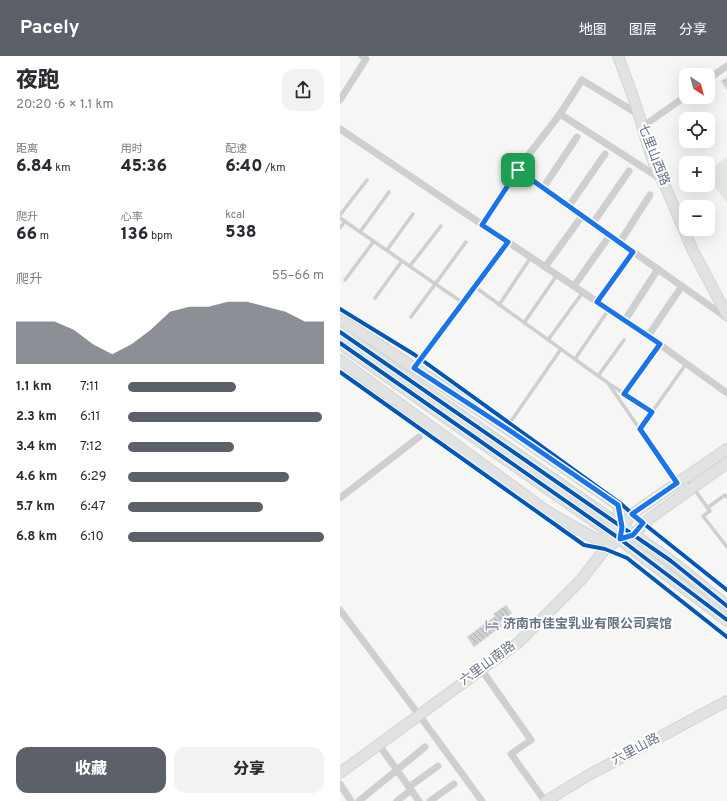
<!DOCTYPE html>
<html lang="zh">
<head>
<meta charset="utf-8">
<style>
	:root { --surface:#fff; --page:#f2f2f3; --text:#2b2b33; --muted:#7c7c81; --accent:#5c6069 }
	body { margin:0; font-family:Overpass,"Noto Sans SC",sans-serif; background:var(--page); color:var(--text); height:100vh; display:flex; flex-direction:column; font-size:15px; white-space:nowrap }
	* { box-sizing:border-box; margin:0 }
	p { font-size:13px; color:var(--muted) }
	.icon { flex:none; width:22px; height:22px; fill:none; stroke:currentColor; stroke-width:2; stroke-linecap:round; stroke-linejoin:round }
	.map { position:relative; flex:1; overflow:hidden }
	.sheet { display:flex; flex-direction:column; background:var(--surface); width:340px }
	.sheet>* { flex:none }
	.needle { width:26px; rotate:144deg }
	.tools { position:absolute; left:339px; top:12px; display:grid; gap:8px }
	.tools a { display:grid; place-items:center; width:36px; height:36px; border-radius:8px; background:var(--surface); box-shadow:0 4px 16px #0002; font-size:20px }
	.pin { position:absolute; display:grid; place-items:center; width:34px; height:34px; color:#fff; margin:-17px; border-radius:8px; box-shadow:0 2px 6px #0006 }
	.round { display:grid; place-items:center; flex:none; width:42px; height:42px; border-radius:12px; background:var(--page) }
	.head { display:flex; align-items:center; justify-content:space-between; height:68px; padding:0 16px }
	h1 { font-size:22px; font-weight:800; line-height:30px }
	.stats { display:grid; grid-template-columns:repeat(3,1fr); gap:6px; height:68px; padding:4px 16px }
	.stats div { display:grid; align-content:center }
	.stats b { font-size:17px; font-weight:800 }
	.stats small { font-size:11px; font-weight:400 }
	.stats p { font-size:11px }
	.chart { height:112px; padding:8px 16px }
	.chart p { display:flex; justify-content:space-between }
	.chart svg { width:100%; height:72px; margin-top:4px; fill:var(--accent); opacity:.7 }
	.cta { display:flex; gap:8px; margin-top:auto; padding:8px 16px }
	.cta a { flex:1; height:46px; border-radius:12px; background:var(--accent); color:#fff; font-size:16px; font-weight:800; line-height:46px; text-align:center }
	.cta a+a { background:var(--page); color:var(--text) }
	ul { padding:0 16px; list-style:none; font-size:13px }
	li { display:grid; grid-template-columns:64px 48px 1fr; align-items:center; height:30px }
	li i { height:10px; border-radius:5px; background:var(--accent) }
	header { display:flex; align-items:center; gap:24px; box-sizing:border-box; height:56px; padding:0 20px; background:var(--accent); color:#fff }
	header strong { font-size:19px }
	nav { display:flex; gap:22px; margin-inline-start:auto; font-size:14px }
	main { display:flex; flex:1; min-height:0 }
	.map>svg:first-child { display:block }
</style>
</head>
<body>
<header>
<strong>Pacely</strong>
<nav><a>地图</a><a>图层</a><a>分享</a></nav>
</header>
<main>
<section class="sheet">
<div class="head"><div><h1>夜跑</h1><p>20:20 · 6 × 1.1 km</p></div><a class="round"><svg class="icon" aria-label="share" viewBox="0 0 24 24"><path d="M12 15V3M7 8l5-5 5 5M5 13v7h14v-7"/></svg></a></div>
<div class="stats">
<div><p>距离</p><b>6.84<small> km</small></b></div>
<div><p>用时</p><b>45:36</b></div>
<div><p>配速</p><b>6:40<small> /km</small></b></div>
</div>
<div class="stats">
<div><p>爬升</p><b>66<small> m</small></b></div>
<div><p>心率</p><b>136<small> bpm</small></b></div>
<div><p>kcal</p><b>538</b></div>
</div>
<div class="chart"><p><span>爬升</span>55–66 m</p>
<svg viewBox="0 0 160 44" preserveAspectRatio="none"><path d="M0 44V18L10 18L20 18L30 23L40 32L50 38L60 32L70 23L80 12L90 9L100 9L110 6L120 6L130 9L140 12L150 18L160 18V44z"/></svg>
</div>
<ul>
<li><b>1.1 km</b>7:11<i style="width:55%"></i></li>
<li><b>2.3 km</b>6:11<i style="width:99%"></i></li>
<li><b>3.4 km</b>7:12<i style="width:54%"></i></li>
<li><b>4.6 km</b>6:29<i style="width:82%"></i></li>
<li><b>5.7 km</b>6:47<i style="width:69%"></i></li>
<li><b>6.8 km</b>6:10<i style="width:100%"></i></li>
</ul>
<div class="cta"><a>收藏</a><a>分享</a></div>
</section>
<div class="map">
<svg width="387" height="745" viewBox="0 0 387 745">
	<defs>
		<pattern id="building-back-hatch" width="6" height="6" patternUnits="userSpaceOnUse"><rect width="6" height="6" fill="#cfd0d1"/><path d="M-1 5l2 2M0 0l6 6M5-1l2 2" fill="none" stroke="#acadaf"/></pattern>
	</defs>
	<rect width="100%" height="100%" fill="#f6f6f5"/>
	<polygon fill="#e5e9e3" points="387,101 387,147 368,121 368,115"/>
	<g fill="url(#building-back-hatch)" stroke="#e5e5e4">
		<polygon points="387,21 387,34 381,25"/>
		<polygon points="166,549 172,557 160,567 162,570 134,591 127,581 155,560 153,558"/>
	</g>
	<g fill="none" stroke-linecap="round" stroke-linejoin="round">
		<g stroke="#d3d4d4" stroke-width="12">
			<g id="secondary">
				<path d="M278,0c7,19 14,37 20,56 8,26 14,53 28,76l27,63 34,64"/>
				<polyline points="0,263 169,374 278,449 282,471"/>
				<polyline points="0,304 208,456 256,483 279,483"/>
				<polyline points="281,475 282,471 292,458 387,393"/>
				<polyline points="0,717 179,586 241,524 265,493 280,483 293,479 309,463 387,407"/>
				<polyline points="206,745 247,720 387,645"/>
			</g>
		</g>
		<g stroke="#d3d4d4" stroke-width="13">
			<g id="primary">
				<polyline points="0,276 331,505 387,550"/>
				<polyline points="0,287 280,483 387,564"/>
			</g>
		</g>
		<g stroke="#cecfd0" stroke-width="3.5">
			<polyline points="0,159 27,124"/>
			<polyline points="0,162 123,247"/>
			<polyline points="0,172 5,165"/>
			<polyline points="20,176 49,136"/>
			<polyline points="47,194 73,158"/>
			<polyline points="70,210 101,170"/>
			<polyline points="5,224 34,185"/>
			<polyline points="135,231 268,327 336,426"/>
			<polyline points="35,242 62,205"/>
			<polyline points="159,249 191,201"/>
			<polyline points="71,261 126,186"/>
			<polyline points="184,267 217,219"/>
			<polyline points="208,284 243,236"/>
			<polyline points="235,303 269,253"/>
			<polyline points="76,310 168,186"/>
			<polyline points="258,320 284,284"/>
			<polyline points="271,329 312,356"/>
			<polyline points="284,338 320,288"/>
			<polyline points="167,371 221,293"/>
			<polyline points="300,373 346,308"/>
			<polyline points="346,422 370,455 363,460 387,491"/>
			<polyline points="367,452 385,439 387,441"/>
		</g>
		<g stroke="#cecfd0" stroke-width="7">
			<polyline points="368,23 387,10"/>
			<polyline points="0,44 26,3 22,0"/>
			<polyline points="220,58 242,24 298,58"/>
			<polyline points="302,71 346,40"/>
			<polyline points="0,73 308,280 387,337"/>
			<polyline points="177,114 220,58 321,123"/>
			<polyline points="203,132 237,81"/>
			<polyline points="229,150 265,98"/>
			<polyline points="253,167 289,115"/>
			<polyline points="142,169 177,114 387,262"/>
			<polyline points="280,186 310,139"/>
			<polyline points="205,211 242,160"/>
			<polyline points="234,230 270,179"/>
			<polyline points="257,246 293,196"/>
			<polyline points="285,264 318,213"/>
			<polyline points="308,280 342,230"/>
			<polyline points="0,442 79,381"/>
			<polyline points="0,554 79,659 142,745"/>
			<polyline points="141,613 191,684 171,698 205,745"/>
			<polyline points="39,689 79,745"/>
			<polyline points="0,728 11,745"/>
			<polyline points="69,731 98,710"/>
			<polyline points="19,745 85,691"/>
			<polyline points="57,745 71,734"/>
			<polyline points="90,745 114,728"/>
		</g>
		<use href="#secondary" stroke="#e1e2e2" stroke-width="10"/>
		<use href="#primary" stroke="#e1e2e2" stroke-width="11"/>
		<g stroke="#fff" stroke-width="6">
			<g id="cycleway">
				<polyline points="0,253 75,299 280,447 303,467 387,534"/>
				<polyline points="0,276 331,505 387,550"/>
				<polyline points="0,287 280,483 387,564"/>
				<polyline points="0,316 244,489 265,493 287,502 387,581"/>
			</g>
		</g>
		<use href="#cycleway" stroke="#0057b8" stroke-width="4"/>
	</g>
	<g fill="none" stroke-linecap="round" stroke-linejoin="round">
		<g stroke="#fff" stroke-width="8">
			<polygon id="route" points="178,114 293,196 257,246 320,288 284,338 312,356 300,373 337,427 292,458 303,467 293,479 280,483 282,471 278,449 169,374 74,312 168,186 142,169"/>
		</g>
		<use href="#route" stroke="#1a73e8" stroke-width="5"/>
	</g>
	<defs>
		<g id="hotel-bare" transform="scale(1.08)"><path d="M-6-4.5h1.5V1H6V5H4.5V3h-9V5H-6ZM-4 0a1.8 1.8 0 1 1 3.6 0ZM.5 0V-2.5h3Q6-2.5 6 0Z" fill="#99a1ac" stroke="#fff" stroke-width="2.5" paint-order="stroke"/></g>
	</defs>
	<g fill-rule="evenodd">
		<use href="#hotel-bare" x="152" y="569"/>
	</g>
	<g text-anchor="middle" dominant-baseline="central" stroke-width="4" stroke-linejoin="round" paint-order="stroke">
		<g font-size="13" fill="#677384" stroke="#fff">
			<text transform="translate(313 99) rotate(69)">七里山西路</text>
			<text transform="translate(148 608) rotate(-36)">六里山南路</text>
			<text transform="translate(296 694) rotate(-28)">六里山路</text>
		</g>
		<g font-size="13" font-weight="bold" fill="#677384" stroke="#fff" text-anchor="start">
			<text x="163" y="569">济南市佳宝乳业有限公司宾馆</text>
		</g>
	</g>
</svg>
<div class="tools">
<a><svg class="needle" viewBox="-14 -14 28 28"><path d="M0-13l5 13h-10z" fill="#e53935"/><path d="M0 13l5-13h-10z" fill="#7c7c81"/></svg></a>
<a><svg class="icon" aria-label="locate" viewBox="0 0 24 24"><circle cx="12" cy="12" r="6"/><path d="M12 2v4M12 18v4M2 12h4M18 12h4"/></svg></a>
<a>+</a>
<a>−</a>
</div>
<div class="pin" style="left:178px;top:114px;background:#1e9e55"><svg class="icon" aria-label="arrive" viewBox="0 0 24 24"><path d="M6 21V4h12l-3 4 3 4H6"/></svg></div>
</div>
</main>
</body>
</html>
